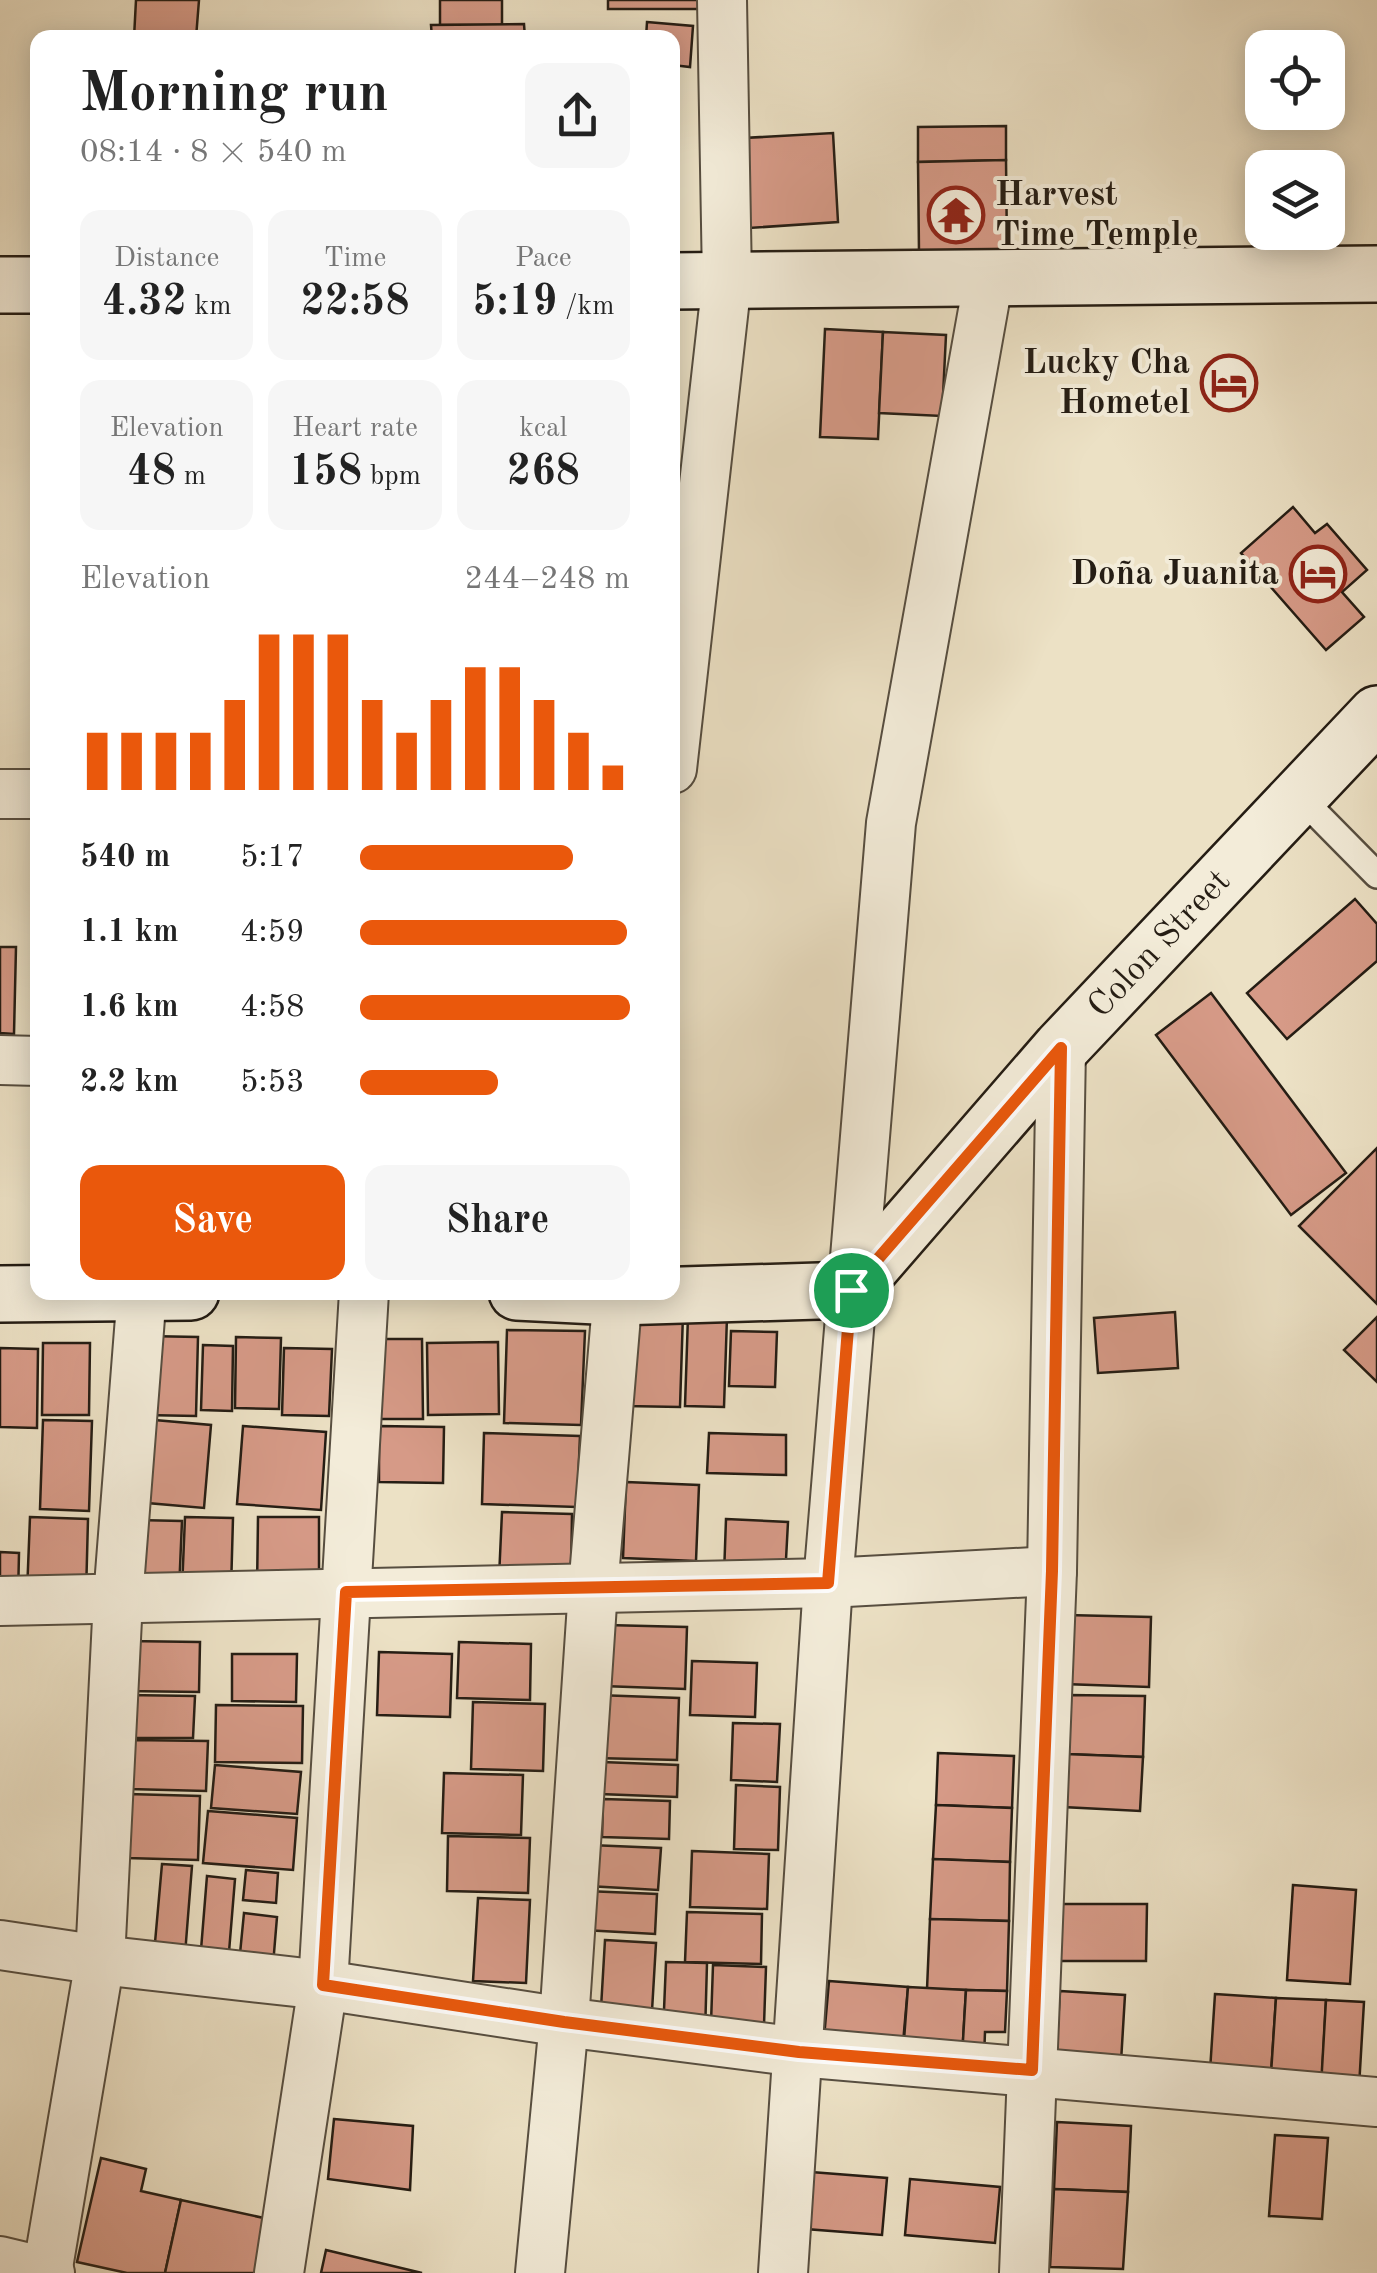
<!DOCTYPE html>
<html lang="en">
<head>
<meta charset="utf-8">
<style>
	:root { --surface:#fff; --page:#f6f6f6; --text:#222; --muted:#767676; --accent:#ea580c }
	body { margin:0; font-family:"Old Standard TT",serif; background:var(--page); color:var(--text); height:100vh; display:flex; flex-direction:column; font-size:38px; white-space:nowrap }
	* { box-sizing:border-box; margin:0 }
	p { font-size:32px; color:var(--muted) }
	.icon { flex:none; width:55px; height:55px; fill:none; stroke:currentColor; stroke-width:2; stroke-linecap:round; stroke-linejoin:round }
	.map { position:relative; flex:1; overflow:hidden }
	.details { position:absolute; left:30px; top:30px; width:650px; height:1270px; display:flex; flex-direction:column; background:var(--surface); border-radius:20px; box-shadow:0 5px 25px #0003 }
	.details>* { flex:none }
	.buttons { position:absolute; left:1245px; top:30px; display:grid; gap:20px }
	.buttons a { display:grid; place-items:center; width:100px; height:100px; border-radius:20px; background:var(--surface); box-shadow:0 5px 25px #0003; font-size:50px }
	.pin { position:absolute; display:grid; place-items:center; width:85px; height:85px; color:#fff; margin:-42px; border:5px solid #fff; border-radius:50%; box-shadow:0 2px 10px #0007 }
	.round { display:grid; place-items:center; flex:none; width:105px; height:105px; border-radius:20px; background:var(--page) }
	.summary { display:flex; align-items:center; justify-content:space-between; height:170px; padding:0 50px }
	h1 { font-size:55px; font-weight:600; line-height:75px }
	.metrics { display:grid; grid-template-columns:repeat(3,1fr); gap:15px; height:170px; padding:10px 50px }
	.metrics div { display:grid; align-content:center; border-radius:20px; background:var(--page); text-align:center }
	.metrics b { font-size:42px; font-weight:600 }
	.metrics small { font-size:28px; font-weight:400 }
	.metrics p { font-size:28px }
	.chart { height:280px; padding:20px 50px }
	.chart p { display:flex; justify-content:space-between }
	.chart svg { width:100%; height:180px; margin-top:10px; stroke:var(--accent); stroke-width:6 }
	.action { display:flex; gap:20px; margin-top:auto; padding:20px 50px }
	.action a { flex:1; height:115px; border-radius:20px; background:var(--accent); color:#fff; font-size:40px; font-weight:600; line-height:115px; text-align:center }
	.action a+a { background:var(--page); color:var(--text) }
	ul { padding:0 50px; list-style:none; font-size:32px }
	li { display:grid; grid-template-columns:160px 120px 1fr; align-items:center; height:75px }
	li i { height:25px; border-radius:12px; background:var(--accent) }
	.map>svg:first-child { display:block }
</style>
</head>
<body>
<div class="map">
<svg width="1377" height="2273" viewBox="0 0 1377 2273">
	<rect width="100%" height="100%" fill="#ece1c5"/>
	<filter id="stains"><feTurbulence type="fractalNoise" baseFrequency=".002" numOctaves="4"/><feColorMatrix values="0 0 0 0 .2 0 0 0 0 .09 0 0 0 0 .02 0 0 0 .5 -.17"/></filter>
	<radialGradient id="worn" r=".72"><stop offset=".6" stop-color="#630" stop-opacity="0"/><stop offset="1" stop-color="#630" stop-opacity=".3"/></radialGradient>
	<g fill="#d69a87" stroke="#251d14" stroke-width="2.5">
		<polygon points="136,0 199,0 196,38 134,38"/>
		<rect x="440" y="0" width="62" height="25"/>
		<rect x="608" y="0" width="91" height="9"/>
		<polygon points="647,22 693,26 690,67 672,65 672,38 646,38"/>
		<polygon points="524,24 525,38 432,38 431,25"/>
		<polygon points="672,75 677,75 675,126 672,126"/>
		<polygon points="1006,126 1006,160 918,162 918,127"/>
		<polygon points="833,133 838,222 749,228 744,138"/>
		<polygon points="1006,160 1007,251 919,252 918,162"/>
		<polygon points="825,329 883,332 878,439 820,437"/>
		<polygon points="883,332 946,335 942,416 879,413"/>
		<polygon points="1293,507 1315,533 1327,524 1367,570 1342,592 1364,617 1326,650 1241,553"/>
		<polygon points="1355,899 1377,924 1377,961 1287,1039 1247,993"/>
		<polygon points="0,947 16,947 14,1034 0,1033"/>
		<polygon points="1211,993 1346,1173 1291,1215 1156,1035"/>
		<polygon points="1377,1148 1377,1304 1299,1226"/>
		<polygon points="629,1312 683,1314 680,1407 626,1406"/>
		<polygon points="1175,1312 1178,1368 1098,1373 1094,1318"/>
		<polygon points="688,1316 727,1317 724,1407 685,1406"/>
		<polygon points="1377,1317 1377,1382 1344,1350"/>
		<polygon points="507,1330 585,1331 581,1425 504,1423"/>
		<polygon points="731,1331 777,1332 775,1387 729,1386"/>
		<polygon points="146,1336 198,1337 196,1416 144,1415"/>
		<polygon points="236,1337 281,1338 279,1409 235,1408"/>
		<polygon points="378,1339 422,1339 423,1419 378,1419"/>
		<polygon points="498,1342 499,1414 428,1415 427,1343"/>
		<polygon points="43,1343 90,1343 89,1415 42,1415"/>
		<polygon points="203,1345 233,1346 232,1411 201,1410"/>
		<polygon points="0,1348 38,1349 37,1428 0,1427"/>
		<polygon points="284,1348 332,1349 329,1416 282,1415"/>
		<polygon points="143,1419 211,1425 204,1508 136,1502"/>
		<polygon points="43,1420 92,1421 89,1511 40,1509"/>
		<polygon points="243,1426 326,1432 321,1510 237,1504"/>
		<polygon points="379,1426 444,1427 443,1483 379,1482"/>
		<polygon points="484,1433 580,1436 577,1507 482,1504"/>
		<polygon points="709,1433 786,1435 786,1475 707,1473"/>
		<polygon points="626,1482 699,1485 696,1561 623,1558"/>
		<polygon points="502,1512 572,1514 571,1580 499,1578"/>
		<polygon points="30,1517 88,1519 86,1595 27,1593"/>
		<polygon points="185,1517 233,1518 231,1590 182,1589"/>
		<polygon points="258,1517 319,1517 319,1588 257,1589"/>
		<polygon points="726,1519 788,1522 785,1578 724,1575"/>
		<polygon points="136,1520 182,1521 179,1591 133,1589"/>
		<polygon points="0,1552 19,1553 18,1598 0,1598"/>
		<polygon points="1066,1615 1151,1617 1149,1687 1064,1684"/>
		<polygon points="606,1625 687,1627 685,1689 603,1686"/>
		<polygon points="126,1641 200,1642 199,1692 125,1691"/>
		<polygon points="459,1642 531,1644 530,1700 457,1698"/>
		<polygon points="379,1652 452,1654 450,1717 377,1715"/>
		<polygon points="232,1654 297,1654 296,1702 232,1701"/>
		<polygon points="692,1661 757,1663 755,1717 690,1715"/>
		<polygon points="126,1695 195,1696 193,1738 125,1738"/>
		<polygon points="597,1695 679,1698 677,1760 595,1758"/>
		<polygon points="1068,1695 1145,1696 1143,1757 1065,1754"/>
		<polygon points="473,1702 545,1704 543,1771 471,1769"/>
		<polygon points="216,1705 303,1706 302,1763 215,1762"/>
		<polygon points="733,1723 780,1724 777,1782 731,1780"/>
		<polygon points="130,1740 208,1741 206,1791 129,1789"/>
		<polygon points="938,1753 1014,1756 1012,1808 936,1805"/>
		<polygon points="1065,1754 1143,1757 1140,1811 1063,1807"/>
		<polygon points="602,1762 678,1765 677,1797 600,1794"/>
		<polygon points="215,1765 301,1772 297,1814 211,1808"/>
		<polygon points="444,1773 523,1775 521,1835 442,1833"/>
		<polygon points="736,1785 780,1787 778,1850 734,1849"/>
		<polygon points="128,1794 200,1796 198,1860 127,1858"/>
		<polygon points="603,1799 670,1801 669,1839 602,1837"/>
		<polygon points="936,1805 1012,1808 1010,1862 933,1859"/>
		<polygon points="208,1811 297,1818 293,1870 203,1863"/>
		<polygon points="448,1836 530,1838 528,1893 447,1891"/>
		<polygon points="590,1845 661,1848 658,1890 588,1886"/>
		<polygon points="692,1851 769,1854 767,1909 690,1907"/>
		<polygon points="933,1859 1010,1862 1009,1921 930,1919"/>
		<polygon points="162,1864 192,1866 184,1967 153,1965"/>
		<polygon points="246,1870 278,1873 276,1903 243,1900"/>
		<polygon points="207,1876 235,1879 228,1964 200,1962"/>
		<polygon points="1293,1885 1356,1890 1350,1984 1287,1980"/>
		<polygon points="586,1891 657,1894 655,1934 584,1930"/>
		<polygon points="478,1898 530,1900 526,1983 473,1981"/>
		<polygon points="1060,1904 1147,1904 1146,1961 1060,1961"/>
		<polygon points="687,1912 762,1914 761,1964 685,1962"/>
		<polygon points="244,1913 277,1917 272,1977 238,1974"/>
		<polygon points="930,1919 1009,1921 1007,1991 927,1989"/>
		<polygon points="605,1940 656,1943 652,2011 601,2008"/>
		<polygon points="666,1962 707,1963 705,2035 663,2034"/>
		<polygon points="713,1965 766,1967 764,2025 711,2023"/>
		<polygon points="829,1981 908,1987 903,2043 824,2038"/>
		<polygon points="908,1987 966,1990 962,2057 903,2053"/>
		<polygon points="966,1990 1007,1991 1005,2032 985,2032 984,2058 962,2057"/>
		<polygon points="1060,1991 1125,1995 1121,2062 1056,2058"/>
		<polygon points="1215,1994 1276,1998 1271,2074 1210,2071"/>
		<polygon points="1276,1998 1326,2000 1322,2077 1271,2074"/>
		<polygon points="1326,2000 1364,2002 1359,2087 1321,2086"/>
		<polygon points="334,2119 413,2126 410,2190 328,2179"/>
		<polygon points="1057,2122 1131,2126 1128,2192 1054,2189"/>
		<polygon points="1275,2135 1328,2138 1322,2219 1269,2216"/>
		<polygon points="101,2158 146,2169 141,2191 181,2200 165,2273 127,2273 77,2262"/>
		<polygon points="811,2172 887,2178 882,2235 806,2229"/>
		<polygon points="910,2179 1000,2187 995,2243 905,2235"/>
		<polygon points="1054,2189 1128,2192 1123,2269 1050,2267"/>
		<polygon points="181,2200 273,2220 261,2273 165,2273"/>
		<polygon points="326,2250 422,2273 321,2273"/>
	</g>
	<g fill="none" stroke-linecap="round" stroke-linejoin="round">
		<g stroke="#574e40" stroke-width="30">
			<polyline id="lane" points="1299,796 1377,875"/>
		</g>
		<g stroke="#574e40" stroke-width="52">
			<g id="street">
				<polyline points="672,769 727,280 722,0"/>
				<polyline points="0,794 38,794"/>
				<polyline points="0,1060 38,1061"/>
				<polyline points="0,1601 828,1583 1052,1571"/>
				<polyline points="0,1945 100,1960 323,1985 564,2022 799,2052 1377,2102"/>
				<polyline points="0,2261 50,2273"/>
				<polyline points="47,2273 100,1960 118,1599 142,1292"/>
				<polyline points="279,2273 323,1985 364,1292"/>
				<polyline points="540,2273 564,2022 593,1589 618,1292"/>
				<polyline points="783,2273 828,1583 891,823 989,277"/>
				<polyline points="1024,2273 1052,1571 1061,1048"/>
			</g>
		</g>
		<g stroke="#251d14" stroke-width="60">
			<g id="secondary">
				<polyline points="672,281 1377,274"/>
				<polyline points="0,285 38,285"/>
				<path id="s1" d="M517,1292l100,5 234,-7 210,-242 316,-334"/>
				<polyline points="0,1294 191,1292"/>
			</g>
		</g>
		<use href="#lane" stroke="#f3ecd9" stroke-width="25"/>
		<use href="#street" stroke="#f3ecd9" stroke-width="48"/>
		<use href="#secondary" stroke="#f3ecd9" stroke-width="55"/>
	</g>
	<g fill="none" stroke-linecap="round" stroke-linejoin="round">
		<g stroke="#fff" stroke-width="20">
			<polygon id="route" points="1061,1048 1052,1571 1032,2070 799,2052 564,2022 323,1985 346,1592 828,1583 851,1290"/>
		</g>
		<use href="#route" stroke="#ea580c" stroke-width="12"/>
	</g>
	<defs>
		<g id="temple-ring" transform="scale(2.875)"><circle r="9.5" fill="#f3ecd9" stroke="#8f2418" stroke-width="1.5"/><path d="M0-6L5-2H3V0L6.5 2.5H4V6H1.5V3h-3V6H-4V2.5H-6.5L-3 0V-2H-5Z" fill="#8f2418"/></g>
		<g id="hotel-ring" transform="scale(2.875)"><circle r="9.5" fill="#f3ecd9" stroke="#8f2418" stroke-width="1.5"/><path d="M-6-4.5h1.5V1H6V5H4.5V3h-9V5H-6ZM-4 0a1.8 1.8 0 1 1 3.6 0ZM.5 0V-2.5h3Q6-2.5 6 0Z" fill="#8f2418"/></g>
	</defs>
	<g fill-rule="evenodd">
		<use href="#temple-ring" x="956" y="215"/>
		<use href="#hotel-ring" x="1229" y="383"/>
		<use href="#hotel-ring" x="1318" y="574"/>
	</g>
	<g text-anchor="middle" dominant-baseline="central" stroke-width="8" stroke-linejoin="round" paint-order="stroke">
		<g font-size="35" font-weight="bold" fill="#251d14" stroke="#f3ecd9" text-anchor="end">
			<text x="995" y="195" text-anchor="start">Harvest<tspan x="995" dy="40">Time Temple</tspan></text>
			<text x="1190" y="363">Lucky Cha<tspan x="1190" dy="40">Hometel</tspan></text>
			<text x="1279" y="574">Doña Juanita</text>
		</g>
		<g font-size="35" fill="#251d14" stroke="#f3ecd9">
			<text stroke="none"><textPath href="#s1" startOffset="798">Colon Street</textPath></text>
		</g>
	</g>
	<rect width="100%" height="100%" filter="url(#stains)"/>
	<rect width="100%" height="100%" fill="url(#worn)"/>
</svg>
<div class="buttons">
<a><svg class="icon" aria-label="locate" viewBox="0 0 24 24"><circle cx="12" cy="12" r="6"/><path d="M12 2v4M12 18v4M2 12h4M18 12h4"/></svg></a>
<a><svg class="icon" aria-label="layers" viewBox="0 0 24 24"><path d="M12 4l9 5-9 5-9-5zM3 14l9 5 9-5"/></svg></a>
</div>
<div class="pin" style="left:851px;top:1290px;background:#1e9e55"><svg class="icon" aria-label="arrive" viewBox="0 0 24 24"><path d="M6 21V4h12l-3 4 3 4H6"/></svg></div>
<section class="details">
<div class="summary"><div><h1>Morning run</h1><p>08:14 · 8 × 540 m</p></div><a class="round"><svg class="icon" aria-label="share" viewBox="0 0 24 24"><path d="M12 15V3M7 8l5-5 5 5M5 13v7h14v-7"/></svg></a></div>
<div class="metrics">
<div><p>Distance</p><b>4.32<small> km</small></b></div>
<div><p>Time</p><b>22:58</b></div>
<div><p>Pace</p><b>5:19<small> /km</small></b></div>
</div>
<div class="metrics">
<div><p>Elevation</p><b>48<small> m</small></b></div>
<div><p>Heart rate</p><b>158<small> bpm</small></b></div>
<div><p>kcal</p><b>268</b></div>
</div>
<div class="chart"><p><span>Elevation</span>244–248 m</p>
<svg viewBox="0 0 160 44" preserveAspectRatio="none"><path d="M5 44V30M15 44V30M25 44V30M35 44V30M45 44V22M55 44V6M65 44V6M75 44V6M85 44V22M95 44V30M105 44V22M115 44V14M125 44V14M135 44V22M145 44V30M155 44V38"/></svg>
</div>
<ul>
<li><b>540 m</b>5:17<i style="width:79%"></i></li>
<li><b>1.1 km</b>4:59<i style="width:99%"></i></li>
<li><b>1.6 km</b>4:58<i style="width:100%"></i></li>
<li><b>2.2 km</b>5:53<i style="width:51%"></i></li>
</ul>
<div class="action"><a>Save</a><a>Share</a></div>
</section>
</div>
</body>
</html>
